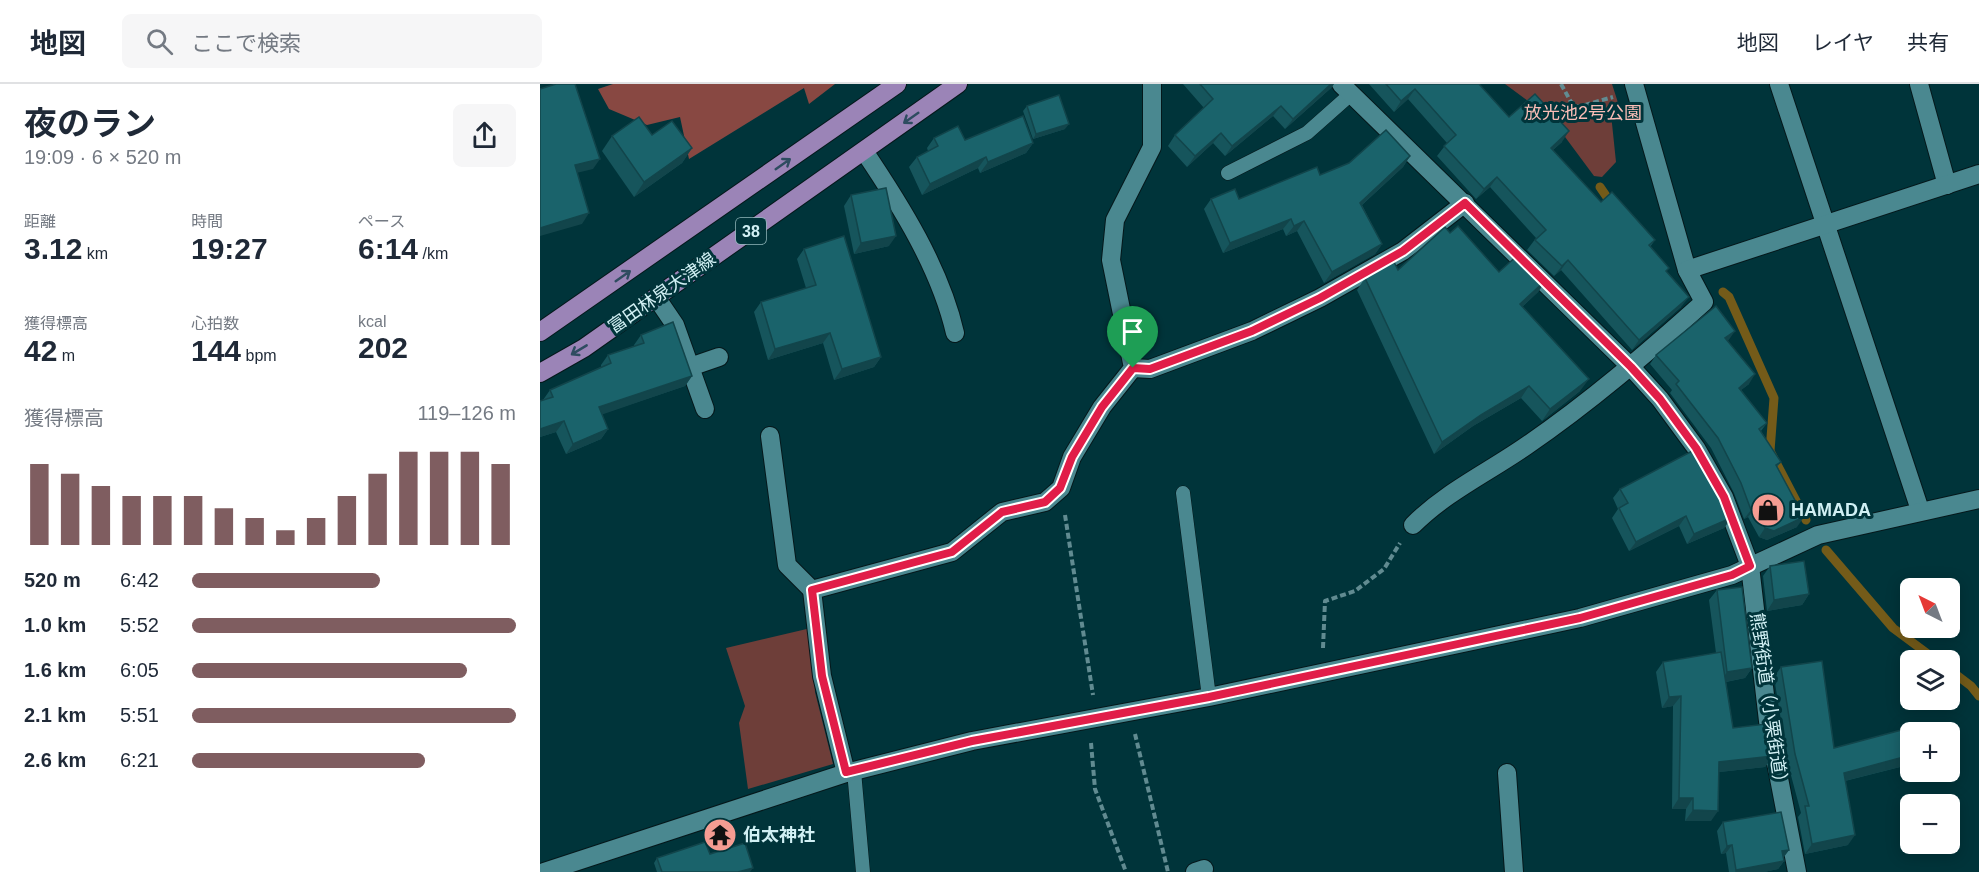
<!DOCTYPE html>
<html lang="ja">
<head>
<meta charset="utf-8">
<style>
	:root { --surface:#fff; --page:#f6f6f7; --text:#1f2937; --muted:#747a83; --line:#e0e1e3; --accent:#7f5d60 }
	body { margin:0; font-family:Arial,"Noto Sans JP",sans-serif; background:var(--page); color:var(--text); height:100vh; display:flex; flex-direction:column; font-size:22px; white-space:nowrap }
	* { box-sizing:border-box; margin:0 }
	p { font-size:20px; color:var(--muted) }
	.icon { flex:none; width:33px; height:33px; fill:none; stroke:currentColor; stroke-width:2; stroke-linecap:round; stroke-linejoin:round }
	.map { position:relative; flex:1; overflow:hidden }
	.side { display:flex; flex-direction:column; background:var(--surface); width:540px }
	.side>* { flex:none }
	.needle { width:39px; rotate:318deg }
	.tools { position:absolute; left:1360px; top:494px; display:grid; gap:12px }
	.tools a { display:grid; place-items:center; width:60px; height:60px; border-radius:9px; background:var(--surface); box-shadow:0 3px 15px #0003; font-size:30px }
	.pin { position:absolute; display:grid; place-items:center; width:51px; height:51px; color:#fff; margin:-62px -26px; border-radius:50% 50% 50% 0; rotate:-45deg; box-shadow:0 0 6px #0007 }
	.pin .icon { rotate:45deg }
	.round { display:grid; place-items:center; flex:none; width:63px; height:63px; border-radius:9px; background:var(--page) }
	.head { display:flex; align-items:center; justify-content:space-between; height:102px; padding:0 24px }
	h1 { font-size:33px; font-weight:700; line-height:45px }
	.figures { display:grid; grid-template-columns:repeat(3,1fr); gap:9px; height:102px; padding:6px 24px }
	.figures div { display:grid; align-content:center }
	.figures b { font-size:30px; font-weight:700 }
	.figures small { font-size:16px; font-weight:400 }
	.figures p { font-size:16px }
	.chart { height:168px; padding:12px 24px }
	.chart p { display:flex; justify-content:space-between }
	.chart svg { width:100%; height:108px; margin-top:6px; stroke:var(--accent); stroke-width:6 }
	ul { padding:0 24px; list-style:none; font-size:20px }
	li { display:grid; grid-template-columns:96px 72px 1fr; align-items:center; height:45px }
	li i { height:15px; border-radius:8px; background:var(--accent) }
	header { display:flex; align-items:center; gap:36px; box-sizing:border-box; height:84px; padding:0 30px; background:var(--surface); border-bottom:2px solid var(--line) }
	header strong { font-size:28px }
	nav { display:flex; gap:33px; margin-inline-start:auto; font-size:21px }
	.search { width:420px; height:54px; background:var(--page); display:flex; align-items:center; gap:15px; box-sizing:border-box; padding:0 21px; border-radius:9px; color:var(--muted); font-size:22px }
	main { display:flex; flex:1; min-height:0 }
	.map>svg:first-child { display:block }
</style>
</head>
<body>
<header>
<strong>地図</strong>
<div class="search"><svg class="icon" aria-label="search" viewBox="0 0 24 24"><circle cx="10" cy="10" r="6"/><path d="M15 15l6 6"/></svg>ここで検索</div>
<nav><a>地図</a><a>レイヤ</a><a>共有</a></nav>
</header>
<main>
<section class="side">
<div class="head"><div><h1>夜のラン</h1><p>19:09 · 6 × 520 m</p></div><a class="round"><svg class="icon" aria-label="share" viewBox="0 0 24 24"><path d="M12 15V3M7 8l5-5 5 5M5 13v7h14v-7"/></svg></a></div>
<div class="figures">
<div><p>距離</p><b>3.12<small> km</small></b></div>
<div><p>時間</p><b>19:27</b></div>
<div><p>ペース</p><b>6:14<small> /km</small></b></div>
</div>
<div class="figures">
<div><p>獲得標高</p><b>42<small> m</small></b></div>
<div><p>心拍数</p><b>144<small> bpm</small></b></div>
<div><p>kcal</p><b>202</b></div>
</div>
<div class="chart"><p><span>獲得標高</span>119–126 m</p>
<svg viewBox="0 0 160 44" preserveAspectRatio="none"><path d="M5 44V11M15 44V15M25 44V20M35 44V24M45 44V24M55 44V24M65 44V29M75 44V33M85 44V38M95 44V33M105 44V24M115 44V15M125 44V6M135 44V6M145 44V6M155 44V11"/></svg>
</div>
<ul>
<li><b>520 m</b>6:42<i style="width:58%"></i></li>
<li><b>1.0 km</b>5:52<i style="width:100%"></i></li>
<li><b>1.6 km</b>6:05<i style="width:85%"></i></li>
<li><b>2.1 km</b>5:51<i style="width:100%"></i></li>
<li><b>2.6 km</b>6:21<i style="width:72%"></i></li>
</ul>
</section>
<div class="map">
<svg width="1439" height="788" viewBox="0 0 1439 788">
	<rect width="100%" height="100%" fill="#00343a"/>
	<g fill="#6e3e39">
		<polygon points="965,0 1072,0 1080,25 1071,30 1076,78 1062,93 1054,92 1011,34"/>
		<polygon points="271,544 275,608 293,680 208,705 199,639 205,622 186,564"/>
	</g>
	<polygon fill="#884842" points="73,0 295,0 269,20 264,4 149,75 140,33 107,41 69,25 58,5"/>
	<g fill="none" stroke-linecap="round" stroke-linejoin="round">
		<g stroke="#745b19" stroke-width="9">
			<polyline points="1060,103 1073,122"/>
			<polyline points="1183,208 1189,213 1234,314 1230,367 1266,436"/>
			<polyline points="1286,466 1353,544 1396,576"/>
			<polyline points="1410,586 1431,602 1439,612"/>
		</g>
		<g stroke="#05181b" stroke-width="15">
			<g id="lane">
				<polyline points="688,89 767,49 811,10"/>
				<polyline points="643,409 669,613"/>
				<polyline points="314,687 323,788"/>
			</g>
		</g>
		<g stroke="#05181b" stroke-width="20">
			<g id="street">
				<polyline points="801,0 1091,283 1120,315 1156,364 1184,413 1210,482 1228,637 1257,788"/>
				<polyline points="1094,0 1147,186"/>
				<polyline points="1239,0 1380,426"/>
				<polyline points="1379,0 1407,101"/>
				<path d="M324,67c37,55 76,117 91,182"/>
				<polyline points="116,213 135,241 165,325"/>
				<polyline points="150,283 179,273"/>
				<polyline points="593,284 610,285 712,247 780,214 863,167 925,119"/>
				<polyline points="230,352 247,481 272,506"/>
				<path d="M873,441c33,-33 74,-52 113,-79 63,-43 121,-93 178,-144l-17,-32 292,-96"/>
				<polyline points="306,689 282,592 272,506 412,468 462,428 505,418 521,404 532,373 562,323 593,284 571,176 575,136 612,63 612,0"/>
				<polyline points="967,689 974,788"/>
				<polyline points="4,788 306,689 432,657 669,613 1040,534 1192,491 1278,451 1439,415"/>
				<polyline points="655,788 664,785"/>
			</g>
		</g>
		<g stroke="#05181b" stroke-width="20">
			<g id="primary">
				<polyline points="0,248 357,0"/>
				<polyline points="0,289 44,264 418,0"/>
			</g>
		</g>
		<g stroke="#618b91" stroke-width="4" stroke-dasharray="6 3" stroke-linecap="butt">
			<polyline points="1021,0 1031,18 1038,23 1073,13"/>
			<polyline points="525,431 553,611"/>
			<polyline points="783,564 785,517 815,507 844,485 860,459"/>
			<polyline points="595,650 628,788"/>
			<polyline points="551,659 555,705 586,788"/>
		</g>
		<use href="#lane" stroke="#4a8890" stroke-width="14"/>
		<use href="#street" stroke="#4a8890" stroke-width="18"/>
		<use href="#primary" stroke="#9b84b7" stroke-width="18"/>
	</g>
	<g fill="#16555c">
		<polygon points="643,0 794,0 791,4 745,45 733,32 685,72 673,59 647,83 628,62 635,51 664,24"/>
		<polygon points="829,0 939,0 969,33 1022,58 1013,66 1061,118 1115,156 1110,163 1126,188 1141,223 1092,266 1021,186 1014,192 987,166 996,154 950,103 936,115 897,72 907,59 868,15 854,28"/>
		<polygon points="487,22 525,45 493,55 483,27"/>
		<polygon points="72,52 152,64 142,79 94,113 62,67"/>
		<polygon points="394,54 425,56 493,59 486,69 440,89 438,84 382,111 369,83 377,73 388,67 387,64"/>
		<polygon points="870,72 863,83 822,121 842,160 835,170 784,199 757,147 746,152 743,145 683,169 664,125 671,115 699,115 780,91"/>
		<polygon points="311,111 349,162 314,170 304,122"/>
		<polygon points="910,149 959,188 1006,196 998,208 982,223 1040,307 1002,337 981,314 933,342 894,370 817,206 825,194 858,186"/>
		<polygon points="264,165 341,273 334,283 294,296 283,259 228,276 214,228 221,218 266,204 257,175"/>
		<polygon points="101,251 152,292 145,302 62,330 68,345 61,355 26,370 16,348 0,353 0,317 3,316 10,306 61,283 61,281 68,271 94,262 94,261"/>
		<polygon points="1188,257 1209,300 1201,306 1227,339 1221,347 1241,378 1237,383 1257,443 1227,456 1219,453 1208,433 1204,435 1194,409 1171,364 1130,309 1132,306 1110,280 1116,271"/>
		<polygon points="1080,405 1191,434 1184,444 1147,460 1139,442 1089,467 1072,434 1078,425 1073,414"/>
		<polygon points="1230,482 1269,510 1262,521 1227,527 1223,492"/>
		<polygon points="1177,506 1212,584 1205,594 1186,598 1193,644 1233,672 1225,683 1179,688 1171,737 1145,737 1146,725 1132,725 1133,622 1122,624 1116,588 1123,578 1176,569 1169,516"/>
		<polygon points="1241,583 1294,664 1368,681 1305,697 1308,761 1265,770 1258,733 1261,729 1248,680 1234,593"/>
		<polygon points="1183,738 1249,766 1243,774 1244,777 1238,785 1224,788 1189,788 1186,769 1181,770 1177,747"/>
		<polygon points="170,770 210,788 117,788 114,779 117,774"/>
	</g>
	<g fill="#12454b">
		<polygon points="791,0 794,0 791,4 745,45 753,35"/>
		<polygon points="875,5 868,15 854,28 861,17"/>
		<polygon points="741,22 733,32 685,72 692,62"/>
		<polygon points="529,40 525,45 493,55 496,50"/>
		<polygon points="1029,47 1022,58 1004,74 1011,64"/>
		<polygon points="681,49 673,59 647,83 655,72"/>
		<polygon points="493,59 486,69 440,89 448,78"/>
		<polygon points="152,64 142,79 94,113 104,98"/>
		<polygon points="870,72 863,83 813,129 820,119"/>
		<polygon points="446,73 438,84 382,111 390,100"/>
		<polygon points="60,75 53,85 28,91 35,81"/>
		<polygon points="957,93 950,103 936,115 944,105"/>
		<polygon points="49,129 42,140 0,152 0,144"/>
		<polygon points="751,135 743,145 683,169 690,159"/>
		<polygon points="764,137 757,147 746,152 754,142"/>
		<polygon points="356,152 349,162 314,170 321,159"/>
		<polygon points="842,160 835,170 784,199 792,188"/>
		<polygon points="1028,176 1021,186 1014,192 1022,182"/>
		<polygon points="1006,196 998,208 972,232 980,220"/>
		<polygon points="1149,213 1141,223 1092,266 1099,256"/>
		<polygon points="1195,247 1188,257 1185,254"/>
		<polygon points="290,249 283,259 228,276 235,265"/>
		<polygon points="341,273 334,283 294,296 302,285"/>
		<polygon points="1215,290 1209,300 1192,313 1199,304"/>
		<polygon points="152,292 145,302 52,334 59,323"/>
		<polygon points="1049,295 1040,307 1002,337 1010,325"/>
		<polygon points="989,302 981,314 933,342 894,370 902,358 941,331"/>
		<polygon points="24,337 16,348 0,353 0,345"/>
		<polygon points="68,345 61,355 26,370 33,360"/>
		<polygon points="1215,424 1208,433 1204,435 1211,426"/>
		<polygon points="1146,432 1139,442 1089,467 1096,458"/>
		<polygon points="1264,433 1257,443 1227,456 1219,453 1225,444"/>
		<polygon points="1191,434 1184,444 1147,460 1154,450"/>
		<polygon points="1269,510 1262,521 1227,527 1234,516"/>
		<polygon points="1212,584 1205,594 1180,599 1187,588"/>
		<polygon points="1141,612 1133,622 1122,624 1129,613"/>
		<polygon points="1371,671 1371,677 1368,681 1296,699 1304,689"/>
		<polygon points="1233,672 1225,683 1171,689 1179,678"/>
		<polygon points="1139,714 1153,714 1146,725 1132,725"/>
		<polygon points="1153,726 1178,727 1171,737 1145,737"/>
		<polygon points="1315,751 1308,761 1265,770 1272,760"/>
		<polygon points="1192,761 1186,769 1181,770 1187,762"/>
		<polygon points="1249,766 1243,774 1242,767"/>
		<polygon points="1244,777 1238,785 1224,788 1195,788 1196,786"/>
		<polygon points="213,784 210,788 198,788"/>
	</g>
	<g fill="#1a636b" stroke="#12454b" stroke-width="1.5">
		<polygon points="16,0 35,0 60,75 35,81 49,129 0,144 0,5"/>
		<polygon points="660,0 791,0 753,35 741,22 692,62 681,49 655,72 635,51 673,15"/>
		<polygon points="846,0 939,0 969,33 995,10 1029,47 1011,64 1061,118 1072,108 1115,156 1109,161 1129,184 1126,187 1149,213 1099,256 1028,176 1022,182 995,156 1006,146 957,93 944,105 904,62 916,51 875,5 861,17"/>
		<polygon points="519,11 529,40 496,50 487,22"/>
		<polygon points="483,32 493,59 448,78 446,73 390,100 377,73 398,62 394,54 418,42 425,56"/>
		<polygon points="99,33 112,51 132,37 152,64 104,98 72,52"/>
		<polygon points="846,46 870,72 820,119 842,160 792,188 764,137 754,142 751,135 690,159 671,115 695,105 699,115 777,83 780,91 809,79"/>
		<polygon points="346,104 356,152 321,159 311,111"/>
		<polygon points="918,142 959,188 979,170 1006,196 980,220 1049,295 1010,325 989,302 941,331 902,358 825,194 854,178 858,186 905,143 910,149"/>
		<polygon points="304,152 341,273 302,285 290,249 235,265 221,218 276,201 264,165"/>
		<polygon points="1176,222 1195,247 1185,254 1215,290 1199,304 1227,339 1219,345 1241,378 1236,381 1264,433 1234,447 1225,444 1215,424 1211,426 1201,399 1178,354 1136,300 1139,297 1116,271"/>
		<polygon points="133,238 152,292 59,323 68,345 33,360 24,337 0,345 0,317 13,313 10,306 71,279 68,271 104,259 101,251"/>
		<polygon points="1156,365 1181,408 1191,434 1154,450 1146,432 1096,458 1079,424 1088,419 1080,405"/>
		<polygon points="1264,477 1269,510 1234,516 1230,482"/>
		<polygon points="1202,503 1212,584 1187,588 1177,506"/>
		<polygon points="1181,568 1193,644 1226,640 1233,672 1179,678 1178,727 1153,726 1153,714 1139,714 1141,612 1129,613 1123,578"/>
		<polygon points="1282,577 1294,664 1369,644 1371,652 1371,671 1304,689 1315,751 1272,760 1265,722 1269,722 1255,670 1241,583"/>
		<polygon points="1241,728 1249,766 1242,767 1244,777 1196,786 1192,761 1187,762 1183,738"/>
		<polygon points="165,758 170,770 205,759 213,784 198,788 122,788 117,774"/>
	</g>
	<defs><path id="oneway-shaft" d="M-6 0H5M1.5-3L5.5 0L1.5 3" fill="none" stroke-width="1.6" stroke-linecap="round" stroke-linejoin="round" transform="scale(1.5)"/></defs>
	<g stroke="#2e4c60">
		<use href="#oneway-shaft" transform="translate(371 34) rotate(145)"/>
		<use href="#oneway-shaft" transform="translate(243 80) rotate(-35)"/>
		<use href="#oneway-shaft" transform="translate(83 192) rotate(-35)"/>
		<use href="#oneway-shaft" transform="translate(39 266) rotate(149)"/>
	</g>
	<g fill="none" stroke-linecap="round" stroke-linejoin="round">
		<g stroke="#fff" stroke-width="12">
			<polygon id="route" points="925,119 1091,283 1120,315 1156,364 1184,413 1210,482 1192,491 1040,534 669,613 432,657 306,688 282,592 272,506 412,468 462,428 505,418 520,404 532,373 562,323 593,284 610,285 712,247 780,214 863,167"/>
		</g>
		<use href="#route" stroke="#e11d48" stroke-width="8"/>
	</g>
	<defs>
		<g id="shop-disc" transform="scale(1.725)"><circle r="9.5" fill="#f59c92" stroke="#00343a"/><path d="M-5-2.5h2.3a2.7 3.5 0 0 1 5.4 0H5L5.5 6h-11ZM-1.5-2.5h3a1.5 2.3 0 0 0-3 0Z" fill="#111"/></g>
		<g id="temple-disc" transform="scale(1.725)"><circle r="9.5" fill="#f59c92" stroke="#00343a"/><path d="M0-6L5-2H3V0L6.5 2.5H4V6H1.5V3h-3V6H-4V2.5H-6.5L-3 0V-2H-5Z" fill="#111"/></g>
	</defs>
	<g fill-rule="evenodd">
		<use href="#shop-disc" x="1228" y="426"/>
		<use href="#temple-disc" x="180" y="751"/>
	</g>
	<g text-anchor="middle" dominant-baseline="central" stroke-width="6" stroke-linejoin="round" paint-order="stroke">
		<rect fill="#00343a" stroke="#92b8bc" stroke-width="1.5" x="196" y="134" width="30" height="26" rx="4.5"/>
		<g font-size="16" font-weight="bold" fill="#d1f0f4">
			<text x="211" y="147">38</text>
		</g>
		<g font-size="18" fill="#f9bdb6" stroke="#00343a">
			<text x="1043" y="29">放光池2号公園</text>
		</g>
		<g font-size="18" fill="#d1f0f4" stroke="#00343a">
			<text transform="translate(122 209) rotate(-35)">富田林泉大津線</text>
			<text transform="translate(1229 618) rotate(82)">熊野街道（小栗街道）</text>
		</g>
		<g font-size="18" font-weight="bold" fill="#d1f0f4" stroke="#00343a" text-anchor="start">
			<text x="1251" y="426">HAMADA</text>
			<text x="203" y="751">伯太神社</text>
		</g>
	</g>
</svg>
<div class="tools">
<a><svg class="needle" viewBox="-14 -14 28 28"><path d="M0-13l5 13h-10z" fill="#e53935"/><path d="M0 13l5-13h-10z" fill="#747a83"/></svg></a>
<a><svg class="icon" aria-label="layers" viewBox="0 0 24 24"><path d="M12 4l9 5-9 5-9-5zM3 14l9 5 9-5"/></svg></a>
<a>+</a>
<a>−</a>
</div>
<div class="pin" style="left:593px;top:284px;background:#1e9e55"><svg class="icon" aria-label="arrive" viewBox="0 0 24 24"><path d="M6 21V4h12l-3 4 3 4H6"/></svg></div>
</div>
</main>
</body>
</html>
